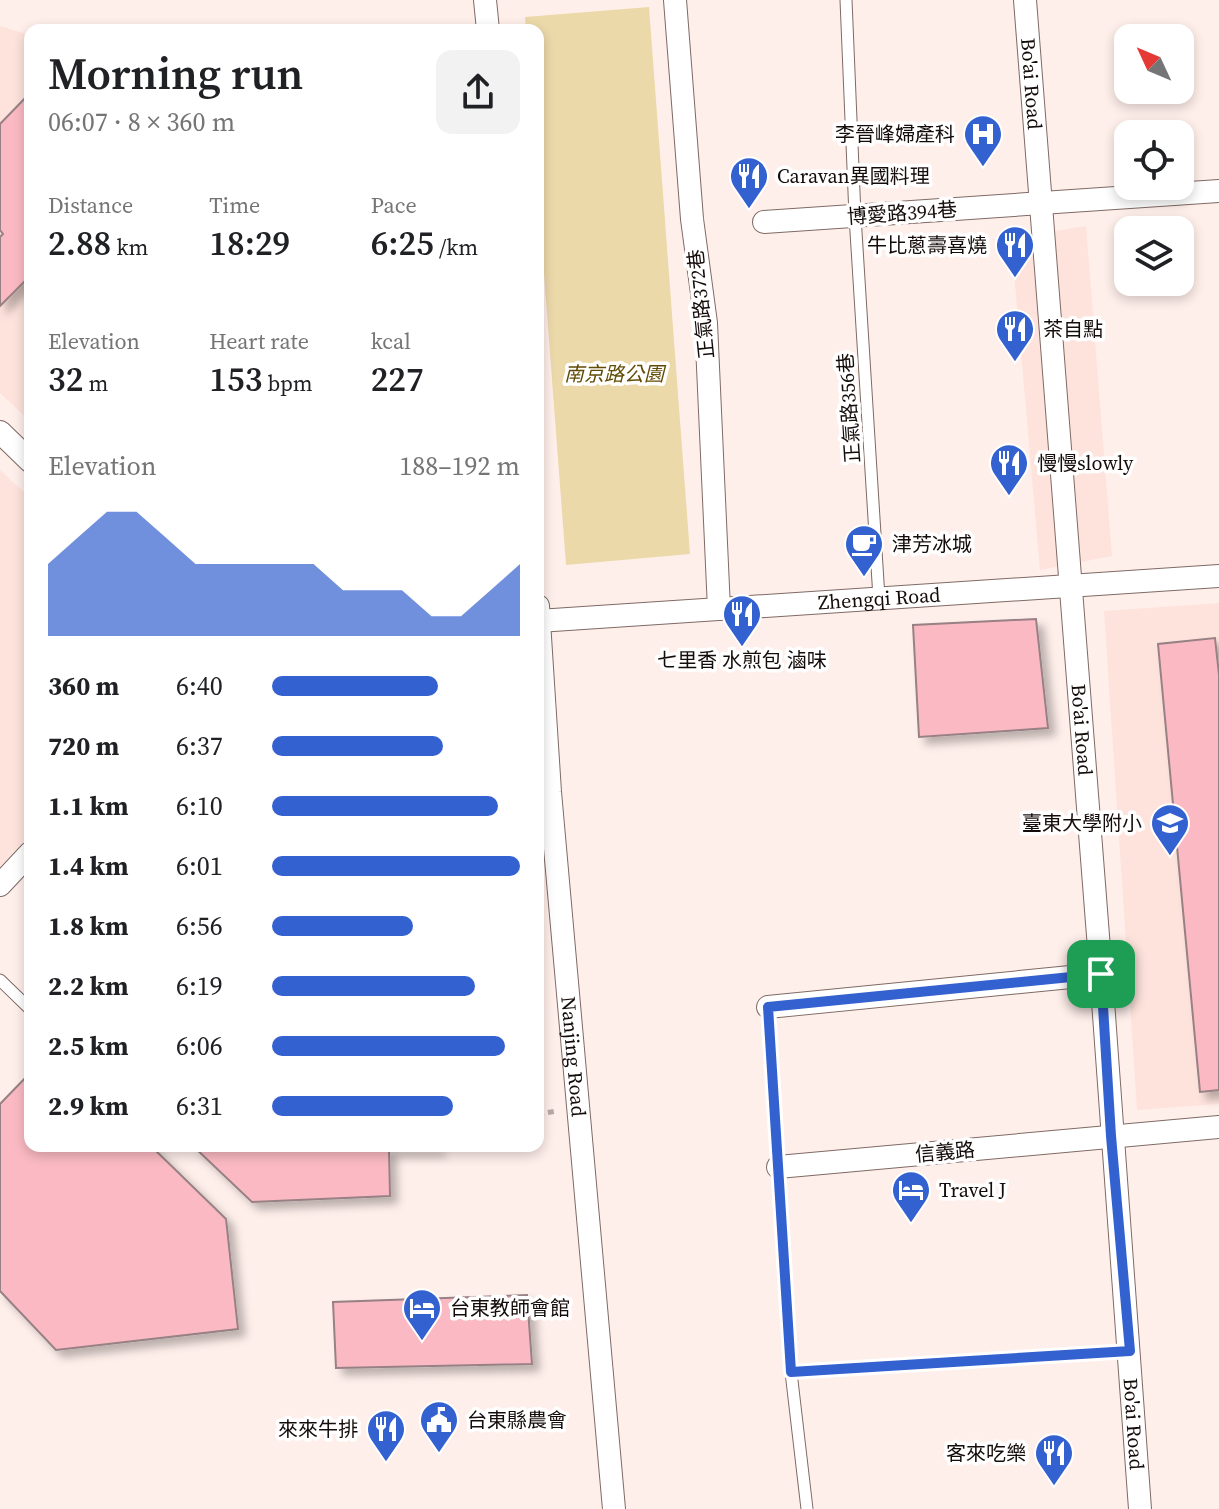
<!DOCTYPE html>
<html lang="en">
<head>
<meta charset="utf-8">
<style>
	:root { --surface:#fff; --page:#f2f2f2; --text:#202124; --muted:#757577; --accent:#3461d0 }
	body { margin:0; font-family:"Source Serif 4","Noto Sans TC",serif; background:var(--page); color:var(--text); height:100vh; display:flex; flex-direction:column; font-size:30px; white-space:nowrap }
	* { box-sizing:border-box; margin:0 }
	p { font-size:26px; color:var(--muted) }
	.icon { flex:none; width:44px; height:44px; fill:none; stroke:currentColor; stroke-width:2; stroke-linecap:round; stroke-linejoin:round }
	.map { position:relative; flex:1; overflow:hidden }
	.drawer { position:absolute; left:24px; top:24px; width:520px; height:1128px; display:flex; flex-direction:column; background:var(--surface); border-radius:16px; box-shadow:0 4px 12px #0003 }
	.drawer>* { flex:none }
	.needle { width:52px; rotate:314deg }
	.fabs { position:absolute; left:1114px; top:24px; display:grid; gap:16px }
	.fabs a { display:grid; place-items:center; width:80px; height:80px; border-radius:16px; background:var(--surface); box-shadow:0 4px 12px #0003; font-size:40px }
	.pin { position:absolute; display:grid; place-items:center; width:68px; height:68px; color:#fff; margin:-34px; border-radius:16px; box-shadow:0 4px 12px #0006 }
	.round { display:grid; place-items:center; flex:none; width:84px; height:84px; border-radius:16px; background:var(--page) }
	.overview { display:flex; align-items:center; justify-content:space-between; height:136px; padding:0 24px }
	h1 { font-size:44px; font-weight:600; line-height:60px }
	.metrics { display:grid; grid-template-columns:repeat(3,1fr); gap:12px; height:136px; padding:8px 24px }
	.metrics div { display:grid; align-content:center }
	.metrics b { font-size:34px; font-weight:600 }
	.metrics small { font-size:22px; font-weight:400 }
	.metrics p { font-size:22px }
	.chart { height:224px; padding:16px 24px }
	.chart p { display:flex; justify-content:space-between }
	.chart svg { width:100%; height:144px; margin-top:8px; fill:var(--accent); opacity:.7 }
	ul { padding:0 24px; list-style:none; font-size:26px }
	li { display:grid; grid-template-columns:128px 96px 1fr; align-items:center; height:60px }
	li i { height:20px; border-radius:10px; background:var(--accent) }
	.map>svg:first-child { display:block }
</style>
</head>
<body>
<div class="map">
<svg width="1219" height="1509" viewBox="0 0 1219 1509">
	<defs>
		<filter id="shadow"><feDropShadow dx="7" dy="7" stdDeviation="4" flood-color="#0004"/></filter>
	</defs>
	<rect width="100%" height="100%" fill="#ffefeb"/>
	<g fill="#fee3dc">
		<polygon points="0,26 30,35 30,421 0,393"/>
		<polygon points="1086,226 1112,556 1040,570 1011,238"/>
		<polygon points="0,470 30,498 30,835 0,867"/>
		<polygon points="1219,603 1219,1104 1137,1110 1104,611"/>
	</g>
	<polygon fill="#ecd9aa" points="649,7 690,554 566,565 538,194 538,30 526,30 525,17"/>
	<g fill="#fbbac3" stroke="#988184" stroke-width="2" filter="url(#shadow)">
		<polygon points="30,93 30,276 0,306 0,237 3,234 0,230 0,124"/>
		<polygon points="1036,619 1048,728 919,737 913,625"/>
		<polygon points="1215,638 1219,675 1219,1090 1200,1092 1158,644"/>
		<polygon points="30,1073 30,1146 151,1146 226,1219 238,1329 56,1350 0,1291 0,1104"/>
		<polygon points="193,1146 437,1146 438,1149 389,1149 390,1196 252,1202"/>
		<polygon points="527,1295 532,1364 336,1368 333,1302"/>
	</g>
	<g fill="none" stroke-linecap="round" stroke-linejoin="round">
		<g stroke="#7f6a64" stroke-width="13">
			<g id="lane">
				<polyline points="846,0 855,216 879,598"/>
				<polyline points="0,980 30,1009"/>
				<polyline points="768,1007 791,1372 807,1509"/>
				<polyline points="791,1372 1130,1351"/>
			</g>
		</g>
		<g stroke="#7f6a64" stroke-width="24">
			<g id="street">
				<polyline points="485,0 488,30"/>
				<polyline points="675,0 692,219 706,323 719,609"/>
				<path id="s1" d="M1025,0l76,974 39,535"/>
				<polyline points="764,222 1219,191"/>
				<polyline points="0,432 30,461"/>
				<path id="s2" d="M538,606l12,186 64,717"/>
				<path id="s3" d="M538,621l681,-45"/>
				<polyline points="0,885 30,853"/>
				<polyline points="768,1007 1101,974"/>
				<polyline points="778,1167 1219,1127"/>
			</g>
		</g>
		<polyline stroke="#b8aaa7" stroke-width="5" stroke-dasharray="6 4" stroke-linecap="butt" points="538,1114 557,1111"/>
		<use href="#lane" stroke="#fff" stroke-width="11"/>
		<use href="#street" stroke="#fff" stroke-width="22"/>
	</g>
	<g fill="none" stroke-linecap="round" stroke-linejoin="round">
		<g stroke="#fff" stroke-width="16">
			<polygon id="route" points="1101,974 1111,1136 1130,1351 791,1372 768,1007"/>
		</g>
		<use href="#route" stroke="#3461d0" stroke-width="10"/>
	</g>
	<defs>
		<g id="hospital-pin" transform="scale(2)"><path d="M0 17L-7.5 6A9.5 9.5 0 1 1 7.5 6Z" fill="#3461d0" stroke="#fff"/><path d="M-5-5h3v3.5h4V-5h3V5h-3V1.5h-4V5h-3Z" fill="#fff"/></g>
		<g id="restaurant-pin" transform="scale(2)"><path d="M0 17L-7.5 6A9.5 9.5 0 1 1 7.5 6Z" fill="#3461d0" stroke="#fff"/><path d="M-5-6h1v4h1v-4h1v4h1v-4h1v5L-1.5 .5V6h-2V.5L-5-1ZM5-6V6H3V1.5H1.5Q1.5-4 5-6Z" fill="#fff"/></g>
		<g id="cafe-pin" transform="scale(2)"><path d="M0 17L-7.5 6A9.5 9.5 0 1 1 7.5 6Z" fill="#3461d0" stroke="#fff"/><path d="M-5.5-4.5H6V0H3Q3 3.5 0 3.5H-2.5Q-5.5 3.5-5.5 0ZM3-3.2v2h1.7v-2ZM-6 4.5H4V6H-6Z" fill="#fff"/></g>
		<g id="school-pin" transform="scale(2)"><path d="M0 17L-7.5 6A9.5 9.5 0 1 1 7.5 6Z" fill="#3461d0" stroke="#fff"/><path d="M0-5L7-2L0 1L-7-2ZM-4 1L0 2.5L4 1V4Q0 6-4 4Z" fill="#fff"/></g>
		<g id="hotel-pin" transform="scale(2)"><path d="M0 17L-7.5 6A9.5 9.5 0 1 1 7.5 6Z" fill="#3461d0" stroke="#fff"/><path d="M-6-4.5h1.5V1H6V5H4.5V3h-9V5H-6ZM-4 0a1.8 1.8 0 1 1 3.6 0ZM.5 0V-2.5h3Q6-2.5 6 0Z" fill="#fff"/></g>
		<g id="civic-pin" transform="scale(2)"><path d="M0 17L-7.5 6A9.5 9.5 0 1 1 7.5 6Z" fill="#3461d0" stroke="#fff"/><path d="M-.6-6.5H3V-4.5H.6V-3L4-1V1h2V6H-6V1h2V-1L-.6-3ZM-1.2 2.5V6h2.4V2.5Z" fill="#fff"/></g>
	</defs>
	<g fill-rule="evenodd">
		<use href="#hospital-pin" x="983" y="134"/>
		<use href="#restaurant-pin" x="749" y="176"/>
		<use href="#restaurant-pin" x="1015" y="245"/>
		<use href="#restaurant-pin" x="1015" y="329"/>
		<use href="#restaurant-pin" x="1009" y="463"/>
		<use href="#cafe-pin" x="864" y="544"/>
		<use href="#restaurant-pin" x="742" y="614"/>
		<use href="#school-pin" x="1170" y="823"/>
		<use href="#hotel-pin" x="911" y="1190"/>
		<use href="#hotel-pin" x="422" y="1308"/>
		<use href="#civic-pin" x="439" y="1420"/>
		<use href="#restaurant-pin" x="386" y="1429"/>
		<use href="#restaurant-pin" x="1054" y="1453"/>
	</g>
	<g text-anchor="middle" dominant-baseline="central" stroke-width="7" stroke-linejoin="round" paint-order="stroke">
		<g font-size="20" fill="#140c0a" stroke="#fff">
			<text stroke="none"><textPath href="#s1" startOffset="84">Bo'ai Road</textPath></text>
			<text transform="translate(902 213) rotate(-4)">博愛路394巷</text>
			<text transform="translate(701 304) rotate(-96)">正氣路372巷</text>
			<text transform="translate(849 408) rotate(-94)">正氣路356巷</text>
			<text stroke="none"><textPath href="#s3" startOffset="342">Zhengqi Road</textPath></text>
			<text stroke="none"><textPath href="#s1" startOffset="732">Bo'ai Road</textPath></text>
			<text stroke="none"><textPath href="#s2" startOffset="452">Nanjing Road</textPath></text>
			<text transform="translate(945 1152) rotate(-5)">信義路</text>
			<text stroke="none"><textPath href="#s1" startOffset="1428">Bo'ai Road</textPath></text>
		</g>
		<g font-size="20" fill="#140c0a" stroke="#fff" text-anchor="start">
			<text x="955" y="134" text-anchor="end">李晉峰婦產科</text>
			<text x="777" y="176">Caravan異國料理</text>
			<text x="987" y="245" text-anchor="end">牛比蔥壽喜燒</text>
			<text x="1043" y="329">茶自點</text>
			<text x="1037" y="463">慢慢slowly</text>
			<text x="892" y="544">津芳冰城</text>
			<text x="742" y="660" text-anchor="middle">七里香 水煎包 滷味</text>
			<text x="1142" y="823" text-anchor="end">臺東大學附小</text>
			<text x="939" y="1190">Travel J</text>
			<text x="450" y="1308">台東教師會館</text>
			<text x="467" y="1420">台東縣農會</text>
			<text x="358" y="1429" text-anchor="end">來來牛排</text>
			<text x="1026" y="1453" text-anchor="end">客來吃樂</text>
		</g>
		<g font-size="20" font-style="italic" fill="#634d06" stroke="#fff">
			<text x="614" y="374">南京路公園</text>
		</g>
	</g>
</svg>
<div class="fabs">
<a><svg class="needle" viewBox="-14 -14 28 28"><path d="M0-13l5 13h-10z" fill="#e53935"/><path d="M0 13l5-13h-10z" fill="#757577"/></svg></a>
<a><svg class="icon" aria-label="locate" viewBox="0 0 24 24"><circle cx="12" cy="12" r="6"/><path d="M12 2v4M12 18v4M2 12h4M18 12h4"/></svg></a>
<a><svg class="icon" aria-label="layers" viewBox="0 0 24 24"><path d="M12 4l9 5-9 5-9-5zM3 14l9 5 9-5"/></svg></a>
</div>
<div class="pin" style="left:1101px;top:974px;background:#1e9e55"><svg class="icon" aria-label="arrive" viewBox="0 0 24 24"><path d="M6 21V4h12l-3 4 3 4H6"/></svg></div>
<section class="drawer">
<div class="overview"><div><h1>Morning run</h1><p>06:07 · 8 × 360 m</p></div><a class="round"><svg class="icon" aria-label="share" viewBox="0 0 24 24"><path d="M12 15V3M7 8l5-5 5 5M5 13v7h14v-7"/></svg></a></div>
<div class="metrics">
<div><p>Distance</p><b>2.88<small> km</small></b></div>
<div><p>Time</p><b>18:29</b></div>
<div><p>Pace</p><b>6:25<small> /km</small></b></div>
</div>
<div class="metrics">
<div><p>Elevation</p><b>32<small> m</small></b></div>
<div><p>Heart rate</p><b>153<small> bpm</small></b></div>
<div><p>kcal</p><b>227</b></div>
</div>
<div class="chart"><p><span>Elevation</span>188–192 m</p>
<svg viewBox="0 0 160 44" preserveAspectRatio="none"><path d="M0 44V22L10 14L20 6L30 6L40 14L50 22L60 22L70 22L80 22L90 22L100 30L110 30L120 30L130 38L140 38L150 30L160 22V44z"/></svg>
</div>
<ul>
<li><b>360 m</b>6:40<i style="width:67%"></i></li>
<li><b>720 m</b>6:37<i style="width:69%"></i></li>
<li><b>1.1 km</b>6:10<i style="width:91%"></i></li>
<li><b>1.4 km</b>6:01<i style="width:100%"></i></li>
<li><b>1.8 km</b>6:56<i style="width:57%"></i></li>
<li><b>2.2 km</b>6:19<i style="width:82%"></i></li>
<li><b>2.5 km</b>6:06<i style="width:94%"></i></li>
<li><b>2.9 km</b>6:31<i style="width:73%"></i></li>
</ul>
</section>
</div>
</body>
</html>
